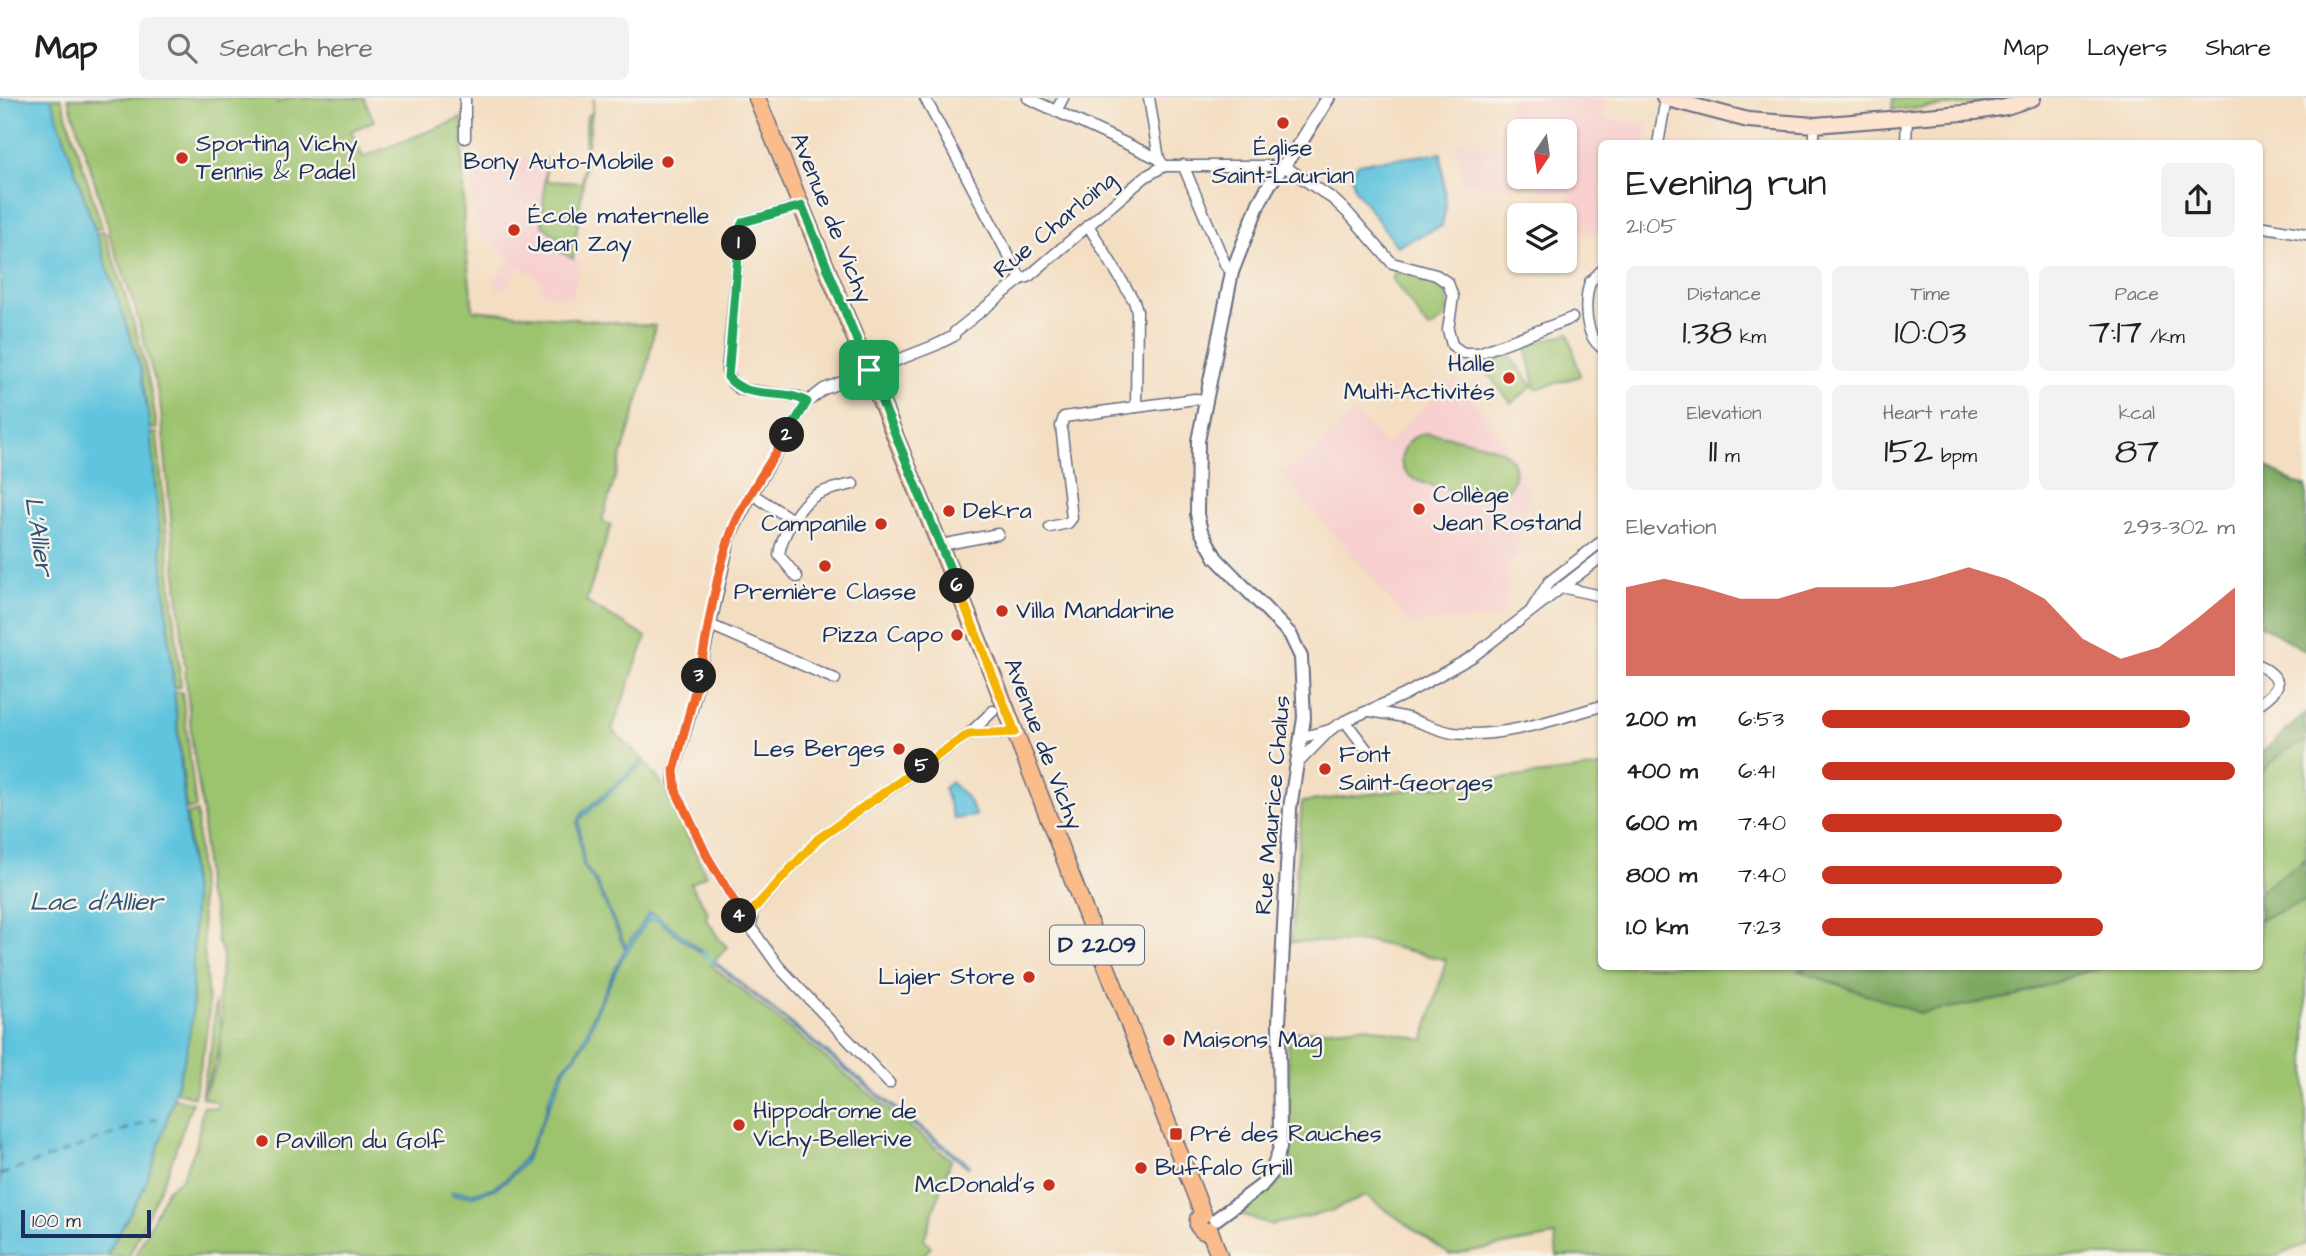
<!DOCTYPE html>
<html lang="en">
<head>
<meta charset="utf-8">
<style>
	:root { --surface:#fff; --page:#f2f2f2; --text:#202124; --muted:#757577; --line:#e0e0e0; --accent:#c8321e }
	body { margin:0; font-family:"Architects Daughter",sans-serif; background:var(--page); color:var(--text); height:100vh; display:flex; flex-direction:column; font-size:26px; white-space:nowrap }
	* { box-sizing:border-box; margin:0 }
	p { font-size:23px; color:var(--muted) }
	.icon { flex:none; width:38px; height:38px; fill:none; stroke:currentColor; stroke-width:2; stroke-linecap:round; stroke-linejoin:round }
	.map { position:relative; flex:1; overflow:hidden }
	.sheet { position:absolute; left:1598px; top:42px; width:665px; height:830px; display:flex; flex-direction:column; background:var(--surface); border-radius:10px; box-shadow:0 2px 5px #0004 }
	.sheet>* { flex:none }
	.needle { width:46px; rotate:193deg }
	.fabs { position:absolute; left:1507px; top:21px; display:grid; gap:14px }
	.fabs a { display:grid; place-items:center; width:70px; height:70px; border-radius:10px; background:var(--surface); box-shadow:0 2px 5px #0004; font-size:35px }
	.scale { position:absolute; left:21px; bottom:18px; width:130px; box-sizing:border-box; padding-left:7px; border:4px solid #1b2f5e; border-top:0; font-size:19px; line-height:24px; white-space:nowrap; color:#1b2f5e; -webkit-text-stroke:5px #f7f3e8; paint-order:stroke }
	.pin { position:absolute; display:grid; place-items:center; width:60px; height:60px; color:#fff; margin:-30px; border-radius:14px; box-shadow:0 4px 10px #0006 }
	.km { position:absolute; width:35px; height:35px; margin:-18px; border-radius:50%; background:#222; color:#fff; font-size:19px; line-height:35px; text-align:center }
	.round { display:grid; place-items:center; flex:none; width:74px; height:74px; border-radius:10px; background:var(--page) }
	.summary { display:flex; align-items:center; justify-content:space-between; height:119px; padding:0 28px }
	h1 { font-size:38px; font-weight:600; line-height:52px }
	.metrics { display:grid; grid-template-columns:repeat(3,1fr); gap:10px; height:119px; padding:7px 28px }
	.metrics div { display:grid; align-content:center; border-radius:10px; background:var(--page); text-align:center }
	.metrics b { font-size:35px; font-weight:600 }
	.metrics small { font-size:19px; font-weight:400 }
	.metrics p { font-size:19px }
	.chart { height:196px; padding:14px 28px }
	.chart p { display:flex; justify-content:space-between }
	.chart svg { width:100%; height:126px; margin-top:7px; fill:var(--accent); opacity:.7 }
	ul { padding:0 28px; list-style:none; font-size:23px }
	li { display:grid; grid-template-columns:112px 84px 1fr; align-items:center; height:52px }
	li i { height:18px; border-radius:9px; background:var(--accent) }
	header { display:flex; align-items:center; gap:42px; box-sizing:border-box; height:98px; padding:0 35px; background:var(--surface); border-bottom:2px solid var(--line) }
	header strong { font-size:33px }
	nav { display:flex; gap:38px; margin-inline-start:auto; font-size:24px }
	.search { width:490px; height:63px; background:var(--page); display:flex; align-items:center; gap:18px; box-sizing:border-box; padding:0 24px; border-radius:10px; color:var(--muted); font-size:26px }
	.map>svg:first-child { display:block }
</style>
</head>
<body>
<header>
<strong>Map</strong>
<div class="search"><svg class="icon" aria-label="search" viewBox="0 0 24 24"><circle cx="10" cy="10" r="6"/><path d="M15 15l6 6"/></svg>Search here</div>
<nav><a>Map</a><a>Layers</a><a>Share</a></nav>
</header>
<div class="map">
<svg width="2306" height="1158" viewBox="0 0 2306 1158">
	<rect width="100%" height="100%" fill="#f7f3e8"/>
	<filter id="ink" filterUnits="userSpaceOnUse"><feTurbulence type="fractalNoise" baseFrequency=".0143" numOctaves="2"/><feDisplacementMap in="SourceGraphic" scale="14" xChannelSelector="R" yChannelSelector="G"/><feConvolveMatrix kernelMatrix="1 2 1 2 8 2 1 2 1" color-interpolation-filters="sRGB"/></filter>
	<filter id="wash" filterUnits="userSpaceOnUse"><feTurbulence type="fractalNoise" baseFrequency=".00686" numOctaves="4" result="noise"/><feDisplacementMap in="SourceGraphic" scale="28" xChannelSelector="R" yChannelSelector="G"/><feGaussianBlur stdDeviation="1.57" result="paint"/><feColorMatrix in="noise" values="0 0 0 0 0 0 0 0 0 0 0 0 0 0 0 0 0 1.4 0 .05"/><feComposite in="paint" operator="in"/></filter>
	<g filter="url(#wash)">
		<rect width="100%" height="100%" fill="#f4dec2"/>
		<g fill="#f7d0cf" fill-rule="evenodd">
			<path d="M1509,0h97l-3,22 4,-1 40,4 -1,20 -45,1v90l-32,-3v-38l-31,-3 -2,-8 -9,-1 -1,7 -61,-5 -4,-5 -4,-36 39,3 1,-13h9zM1519,33h45v46h-45z"/>
			<polygon points="473,59 546,60 542,127 560,142 555,150 570,160 580,162 573,199 548,198 539,191 543,185 521,168 503,191 501,189 499,192 493,188 495,185 494,183 511,160 482,137 475,118 479,113 473,106"/>
			<polygon points="1456,279 1516,361 1519,375 1529,394 1517,460 1509,465 1505,482 1509,490 1500,523 1486,520 1409,526 1365,471 1281,376 1315,351 1354,313 1385,347"/>
		</g>
		<g fill="#9cc36e" stroke="#5c7966" stroke-width="2">
			<polygon points="51,0 61,0 102,129 95,132"/>
			<polygon points="68,0 276,0 278,5 289,0 364,0 374,23 351,33 363,59 462,20 464,135 473,212 655,228 646,276 602,423 611,427 586,504 646,539 612,632 643,662 662,686 706,777 690,786 708,814 706,820 720,842 727,849 711,867 951,1062 924,1141 931,1149 923,1158 135,1158 167,1092 181,1081 196,1049 203,1008 217,1011 218,1005 202,999 218,966 223,917 218,902 223,856 217,843 214,811 206,795 203,715 192,644 160,303 135,209 109,136 109,130"/>
			<polygon points="594,0 573,161 554,150 560,142 542,127 546,60 546,83 582,85 587,18 592,15"/>
			<polygon points="1893,0 2003,0 1972,6 1892,12"/>
			<path d="M104,133c21,65 45,130 53,198h-8l-8,-60 -45,-135z"/>
			<path d="M1400,174c10,3 28,6 38,11 11,7 13,27 5,36 -3,4 -9,7 -14,10l-36,-49v-6z"/>
			<polygon points="1569,235 1580,278 1536,291 1526,248"/>
			<polygon points="1507,255 1533,288 1511,305 1485,272"/>
			<polygon points="157,335 181,589 174,590 150,336"/>
			<path d="M1427,335c15,2 67,12 78,20 18,14 8,42 -13,45 -8,1 -18,-3 -26,-5 -20,-5 -75,-9 -63,-41 4,-12 12,-17 24,-19z"/>
			<polygon points="174,594 182,594 196,710 187,712"/>
			<polygon points="2306,644 2306,761 2259,793 2259,677 2284,653"/>
			<polygon points="1601,669 1601,868 1809,868 1800,872 1920,915 2017,898 2080,875 2109,868 2259,868 2259,822 2306,802 2306,1146 2278,1158 1557,1158 1555,1138 1450,1157 1366,1098 1328,1114 1271,1127 1240,1116 1276,1088 1290,1063 1288,935 1365,928 1424,942 1446,862 1373,844 1291,844 1302,704"/>
			<polygon points="197,714 200,797 209,913 204,951 194,999 176,994 192,920 194,810 187,716"/>
			<path d="M215,906c15,28 -1,65 -14,91l12,-57z"/>
			<polygon points="174,1000 192,1005 169,1071 129,1158 106,1158 144,1090"/>
		</g>
		<g fill="#7da961" stroke="#4c6c60" stroke-width="2">
			<polygon points="2259,363 2295,386 2306,388 2306,553 2259,526"/>
			<polygon points="2306,615 2306,644 2284,653 2259,677 2259,657"/>
			<polygon points="2306,761 2306,802 2259,822 2259,793"/>
			<polygon points="1809,868 2109,868 2080,875 2017,898 1920,915 1799,873"/>
		</g>
		<g fill="#60c4de" stroke="#3e7a9e" stroke-width="2">
			<polygon points="0,0 51,0 141,271 150,331 194,810 192,920 186,956 156,1058 144,1090 106,1158 0,1158"/>
			<polygon points="1441,55 1446,109 1442,128 1397,148 1355,91 1351,76 1359,65"/>
			<polygon points="643,662 645,664 580,721 579,725 584,766 597,785 626,849 649,815 657,818 707,857 705,858 657,822 648,822 621,863 596,915 588,939 576,958 566,969 525,1064 509,1081 494,1091 474,1098 453,1097 452,1093 474,1095 494,1089 509,1078 525,1059 544,1019 550,997 564,968 575,957 586,936 594,914 625,851 596,786 583,768 577,725 582,715"/>
			<polygon points="951,684 968,701 976,718 954,721 944,690"/>
			<polygon points="714,863 901,1014 970,1067 968,1069 915,1028 713,864"/>
		</g>
		<g fill="none" stroke-linecap="round" stroke-linejoin="round">
			<polyline stroke="#60c4de" stroke-width="2.5" points="703,855 714,865"/>
			<polyline stroke="#2c547e" stroke-width="2" stroke-dasharray="9 7" stroke-linecap="butt" points="0,1077 158,1020"/>
		</g>
	</g>
	<g filter="url(#ink)">
		<g fill="none" stroke-linecap="round" stroke-linejoin="round">
			<g stroke="#676c81" stroke-width="13">
				<g id="minor">
					<polyline points="465,0 465,40"/>
					<polyline points="925,0 1021,181"/>
					<polyline points="1028,0 1159,61 1164,68"/>
					<polyline points="1149,0 1159,61"/>
					<polyline points="1056,13 1063,0"/>
					<polyline points="1658,46 1666,0"/>
					<polyline points="1813,46 1815,27"/>
					<polyline points="1906,46 1907,20"/>
					<polyline points="1183,67 1226,168 1232,174"/>
					<polyline points="801,108 743,124 741,128 727,273 733,286 740,291 799,299 807,304"/>
					<polyline points="1088,127 1134,203 1137,213 1136,309"/>
					<polyline points="2259,128 2306,136"/>
					<path d="M1601,173l-11,11c-6,20 -6,52 11,65"/>
					<polyline points="752,396 794,423"/>
					<polyline points="1050,429 1068,425 1072,420 1061,328 1064,319 1195,301 1206,302"/>
					<polyline points="941,447 998,436"/>
					<path d="M797,479l-18,-22c2,-18 20,-51 37,-60 10,-6 25,-8 37,-11"/>
					<polyline points="1561,489 1601,498"/>
					<polyline points="1532,511 1549,484 1601,444"/>
					<polyline points="710,527 835,581"/>
					<path d="M2259,567c26,16 23,22 0,39"/>
					<path d="M1370,613c12,2 25,4 37,7 16,5 30,12 46,15 47,6 104,-14 148,-27"/>
					<polyline points="1345,623 1370,656"/>
					<polyline points="969,636 1015,634"/>
					<polyline points="1303,639 1330,632"/>
					<polyline points="1298,665 1330,632 1345,623 1404,597 1472,559 1601,459"/>
					<circle cx="745" cy="821" r="7"/>
					<polyline points="741,815 707,758 676,693 674,684 674,673 693,607 730,439 752,396 807,304 824,291 936,247 954,238 955,234 1021,181 1028,179 1145,79 1164,68 1284,68 1333,101 1349,116 1392,165 1436,177 1448,185 1453,199 1448,232 1452,247 1463,255 1479,255 1572,220"/>
					<polyline points="750,816 818,741 969,636 993,613"/>
					<polyline points="749,827 779,869 889,985"/>
				</g>
			</g>
			<g stroke="#676c81" stroke-width="16">
				<polyline id="tertiary" points="1215,1122 1261,1088 1271,1076 1280,1050 1279,925 1290,710 1304,620 1301,559 1290,536 1216,460 1201,433 1197,416 1198,343 1232,174 1259,105 1269,87 1301,44 1328,0"/>
			</g>
			<g stroke="#676c81" stroke-width="18">
				<polyline id="secondary" points="1664,0 1748,22 1815,27 1975,14 2006,9 2033,0"/>
			</g>
			<g stroke="#676c81" stroke-width="19">
				<g id="primary">
					<polyline points="757,0 996,585 1203,1116"/>
					<polyline points="1203,1116 1198,1121 1198,1128 1203,1133 1210,1133"/>
					<polyline points="1210,1133 1219,1158"/>
				</g>
			</g>
			<use href="#minor" stroke="#fff" stroke-width="10"/>
			<use href="#tertiary" stroke="#fff" stroke-width="12"/>
			<use href="#secondary" stroke="#fde4d1" stroke-width="14"/>
			<use href="#primary" stroke="#fabc8b" stroke-width="16"/>
		</g>
	</g>
	<g fill="none" stroke-linecap="round" stroke-linejoin="round" filter="url(#ink)">
		<g stroke="#fff" stroke-width="14">
			<polyline id="split-1" points="739,145 741,128 743,124 802,108 869,272"/>
		</g>
		<g stroke="#fff" stroke-width="14">
			<path id="split-2" d="M739,145l-11,134c19,25 55,10 79,25l-20,33"/>
		</g>
		<g stroke="#fff" stroke-width="14">
			<path id="split-3" d="M699,578c9,-45 15,-93 30,-137 13,-37 38,-71 58,-104"/>
		</g>
		<g stroke="#fff" stroke-width="14">
			<polyline id="split-4" points="699,578 674,673 676,693 707,758 741,815 739,818"/>
		</g>
		<g stroke="#fff" stroke-width="14">
			<polyline id="split-5" points="739,818 740,825 744,828 749,827 752,813 818,741 922,668"/>
		</g>
		<g stroke="#fff" stroke-width="14">
			<polyline id="split-6" points="922,668 969,636 1015,634 957,488"/>
		</g>
		<g stroke="#fff" stroke-width="14">
			<polyline id="split-7" points="869,272 957,488"/>
		</g>
		<use href="#split-1" stroke="#22a559" stroke-width="9"/>
		<use href="#split-2" stroke="#22a559" stroke-width="9"/>
		<use href="#split-3" stroke="#f0652b" stroke-width="9"/>
		<use href="#split-4" stroke="#f0652b" stroke-width="9"/>
		<use href="#split-5" stroke="#f5b400" stroke-width="9"/>
		<use href="#split-6" stroke="#f5b400" stroke-width="9"/>
		<use href="#split-7" stroke="#22a559" stroke-width="9"/>
	</g>
	<g fill="#c8321e" stroke="#f7f3e8" stroke-width="2.5">
		<circle cx="1283" cy="25" r="7"/>
		<circle cx="182" cy="60" r="7"/>
		<circle cx="668" cy="64" r="7"/>
		<circle cx="514" cy="132" r="7"/>
		<circle cx="1509" cy="280" r="7"/>
		<circle cx="1419" cy="411" r="7"/>
		<circle cx="949" cy="413" r="7"/>
		<circle cx="881" cy="426" r="7"/>
		<circle cx="825" cy="468" r="7"/>
		<circle cx="1002" cy="513" r="7"/>
		<circle cx="957" cy="537" r="7"/>
		<circle cx="899" cy="651" r="7"/>
		<circle cx="1325" cy="671" r="7"/>
		<circle cx="1029" cy="879" r="7"/>
		<circle cx="1169" cy="942" r="7"/>
		<circle cx="739" cy="1027" r="7"/>
		<rect x="1169" y="1029" width="14" height="14" rx="3.5"/>
		<circle cx="262" cy="1043" r="7"/>
		<circle cx="1141" cy="1070" r="7"/>
		<circle cx="1049" cy="1087" r="7"/>
	</g>
	<g text-anchor="middle" dominant-baseline="central" stroke-width="5" stroke-linejoin="round" paint-order="stroke">
		<rect fill="#f7f3e8" stroke="#5d6a87" stroke-width="2" x="1050" y="827.5" width="94" height="39" rx="5"/>
		<g font-size="23" font-weight="bold" fill="#1b2f5e">
			<text x="1097" y="847">D 2209</text>
		</g>
		<g font-size="24" fill="#1b2f5e" stroke="#f7f3e8" text-anchor="start">
			<text x="196" y="46">Sporting Vichy<tspan x="196" dy="28">Tennis &amp; Padel</tspan></text>
			<text x="1283" y="50" text-anchor="middle">Église<tspan x="1283" dy="28">Saint-Laurian</tspan></text>
			<text x="654" y="64" text-anchor="end">Bony Auto-Mobile</text>
			<text x="528" y="118">École maternelle<tspan x="528" dy="28">Jean Zay</tspan></text>
			<text x="1495" y="266" text-anchor="end">Halle<tspan x="1495" dy="28">Multi-Activités</tspan></text>
			<text x="1433" y="397">Collège<tspan x="1433" dy="28">Jean Rostand</tspan></text>
			<text x="963" y="413">Dekra</text>
			<text x="867" y="426" text-anchor="end">Campanile</text>
			<text x="825" y="494" text-anchor="middle">Première Classe</text>
			<text x="1016" y="513">Villa Mandarine</text>
			<text x="943" y="537" text-anchor="end">Pizza Capo</text>
			<text x="885" y="651" text-anchor="end">Les Berges</text>
			<text x="1339" y="657">Font<tspan x="1339" dy="28">Saint-Georges</tspan></text>
			<text x="1015" y="879" text-anchor="end">Ligier Store</text>
			<text x="1183" y="942">Maisons Mag</text>
			<text x="753" y="1013">Hippodrome de<tspan x="753" dy="28">Vichy-Bellerive</tspan></text>
			<text x="1190" y="1036">Pré des Rauches</text>
			<text x="276" y="1043">Pavillon du Golf</text>
			<text x="1155" y="1070">Buffalo Grill</text>
			<text x="1035" y="1087" text-anchor="end">McDonald's</text>
		</g>
		<g font-size="24" fill="#1b2f5e" stroke="#f7f3e8">
			<text transform="translate(831 120) rotate(68)">Avenue de Vichy</text>
			<text transform="translate(1055 127) rotate(-40)">Rue Charloing</text>
			<text transform="translate(1043 646) rotate(69)">Avenue de Vichy</text>
			<text transform="translate(1273 707) rotate(-85)">Rue Maurice Chalus</text>
		</g>
		<g font-size="26" font-style="italic" fill="#2c547e" stroke="#f7f3e8">
			<text transform="translate(39 438) rotate(81)">L'Allier</text>
			<text x="96" y="804">Lac d'Allier</text>
		</g>
	</g>
</svg>
<div class="fabs">
<a><svg class="needle" viewBox="-14 -14 28 28"><path d="M0-13l5 13h-10z" fill="#e53935"/><path d="M0 13l5-13h-10z" fill="#757577"/></svg></a>
<a><svg class="icon" aria-label="layers" viewBox="0 0 24 24"><path d="M12 4l9 5-9 5-9-5zM3 14l9 5 9-5"/></svg></a>
</div>
<div class="scale">100 m</div>
<div class="pin" style="left:869px;top:272px;background:#1e9e55"><svg class="icon" aria-label="arrive" viewBox="0 0 24 24"><path d="M6 21V4h12l-3 4 3 4H6"/></svg></div>
<b class="km" style="left:739px;top:145px">1</b>
<b class="km" style="left:787px;top:337px">2</b>
<b class="km" style="left:699px;top:578px">3</b>
<b class="km" style="left:739px;top:818px">4</b>
<b class="km" style="left:922px;top:668px">5</b>
<b class="km" style="left:957px;top:488px">6</b>
<section class="sheet">
<div class="summary"><div><h1>Evening run</h1><p>21:05</p></div><a class="round"><svg class="icon" aria-label="share" viewBox="0 0 24 24"><path d="M12 15V3M7 8l5-5 5 5M5 13v7h14v-7"/></svg></a></div>
<div class="metrics">
<div><p>Distance</p><b>1.38<small> km</small></b></div>
<div><p>Time</p><b>10:03</b></div>
<div><p>Pace</p><b>7:17<small> /km</small></b></div>
</div>
<div class="metrics">
<div><p>Elevation</p><b>11<small> m</small></b></div>
<div><p>Heart rate</p><b>152<small> bpm</small></b></div>
<div><p>kcal</p><b>87</b></div>
</div>
<div class="chart"><p><span>Elevation</span>293–302 m</p>
<svg viewBox="0 0 160 44" preserveAspectRatio="none"><path d="M0 44V13L10 10L20 13L30 17L40 17L50 13L60 13L70 13L80 10L90 6L100 10L110 17L120 31L130 38L140 34L150 24L160 13V44z"/></svg>
</div>
<ul>
<li><b>200 m</b>6:53<i style="width:89%"></i></li>
<li><b>400 m</b>6:41<i style="width:100%"></i></li>
<li><b>600 m</b>7:40<i style="width:58%"></i></li>
<li><b>800 m</b>7:40<i style="width:58%"></i></li>
<li><b>1.0 km</b>7:23<i style="width:68%"></i></li>
</ul>
</section>
</div>
</body>
</html>
